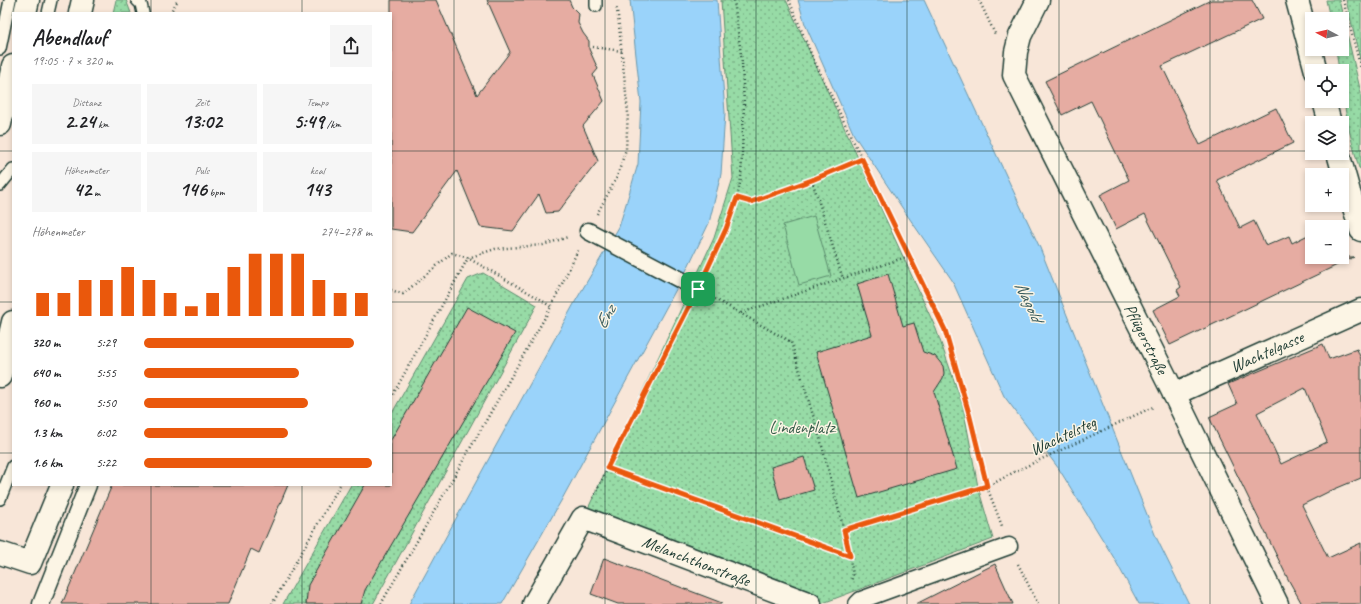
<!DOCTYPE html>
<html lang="de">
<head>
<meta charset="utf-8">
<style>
	:root { --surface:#fff; --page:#f6f6f6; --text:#202124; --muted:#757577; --accent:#ea580c }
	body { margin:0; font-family:Caveat,sans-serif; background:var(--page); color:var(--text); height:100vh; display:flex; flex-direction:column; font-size:15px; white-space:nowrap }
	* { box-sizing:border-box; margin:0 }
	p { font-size:13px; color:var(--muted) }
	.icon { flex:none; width:22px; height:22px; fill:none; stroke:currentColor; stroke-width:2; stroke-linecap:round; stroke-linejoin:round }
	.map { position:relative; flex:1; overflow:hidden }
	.drawer { position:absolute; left:12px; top:12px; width:380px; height:474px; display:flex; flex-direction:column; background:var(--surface); border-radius:0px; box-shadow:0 2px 6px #0003 }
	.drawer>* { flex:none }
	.needle { width:26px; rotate:277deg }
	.fabs { position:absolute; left:1305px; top:12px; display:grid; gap:8px }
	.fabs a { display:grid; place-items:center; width:44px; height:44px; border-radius:0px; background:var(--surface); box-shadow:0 2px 6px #0003; font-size:20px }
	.pin { position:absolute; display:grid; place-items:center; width:34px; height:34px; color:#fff; margin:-17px; border-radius:8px; box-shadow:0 2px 6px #0006 }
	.round { display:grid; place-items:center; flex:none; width:42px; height:42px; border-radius:0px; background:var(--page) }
	.summary { display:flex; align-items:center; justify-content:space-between; height:68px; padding:0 20px }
	h1 { font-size:22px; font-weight:800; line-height:30px }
	.metrics { display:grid; grid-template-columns:repeat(3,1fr); gap:6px; height:68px; padding:4px 20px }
	.metrics div { display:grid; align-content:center; border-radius:0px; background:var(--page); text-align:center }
	.metrics b { font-size:20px; font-weight:800 }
	.metrics small { font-size:11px; font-weight:400 }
	.metrics p { font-size:11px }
	.chart { height:112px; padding:8px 20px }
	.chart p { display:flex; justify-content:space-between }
	.chart svg { width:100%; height:72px; margin-top:4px; stroke:var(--accent); stroke-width:6 }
	ul { padding:0 20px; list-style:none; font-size:13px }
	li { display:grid; grid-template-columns:64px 48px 1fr; align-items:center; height:30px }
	li i { height:10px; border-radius:5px; background:var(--accent) }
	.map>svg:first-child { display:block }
</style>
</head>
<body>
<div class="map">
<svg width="1361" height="604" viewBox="0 0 1361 604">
	<defs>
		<pattern id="green-dots" width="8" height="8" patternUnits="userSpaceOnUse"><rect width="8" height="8" fill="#97dba6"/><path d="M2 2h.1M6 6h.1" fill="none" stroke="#7bb388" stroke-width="1.8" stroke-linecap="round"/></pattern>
	</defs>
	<rect width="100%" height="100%" fill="#f8e6d8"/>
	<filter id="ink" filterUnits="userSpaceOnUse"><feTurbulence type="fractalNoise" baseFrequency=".025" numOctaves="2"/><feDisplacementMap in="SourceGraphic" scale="8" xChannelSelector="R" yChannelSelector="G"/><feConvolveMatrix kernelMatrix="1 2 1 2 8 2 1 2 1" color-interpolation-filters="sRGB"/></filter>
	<g filter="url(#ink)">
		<g fill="url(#green-dots)" stroke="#5b8c6d">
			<polygon points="116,0 126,0 131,13 113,13"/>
			<polygon points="721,0 786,0 936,329 963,406 978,487 993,539 823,603 585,515 714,238 733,178"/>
			<path d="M1326,0h13l22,93v76l-2,-1c-9,-32 -17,-64 -17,-97h-3l-3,-22h6v-30h-12z"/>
			<polygon points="1346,0 1361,0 1361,63"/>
			<polygon points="483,273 537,305 373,604 283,604 351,485 391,485 391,415 468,279"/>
		</g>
		<polygon fill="#97dba6" stroke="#5b8c6d" points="814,216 831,276 799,285 783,225"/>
		<g fill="#9ad3fa" stroke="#6997ab">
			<polygon points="630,0 717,0 725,113 721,174 709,223 686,271 561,501 502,604 409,604 575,302 619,227 638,164 641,102"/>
			<polygon points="798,0 924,0 1040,248 1156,537 1189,604 1139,604 1114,558 1059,469 1004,396 952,280 905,212 854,135 805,24"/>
		</g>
		<g fill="#e6aca2" stroke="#1f3d34" fill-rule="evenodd">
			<polygon points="391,0 436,0 477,95 510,52 487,0 569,0 572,7 579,14 578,23 583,33 589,41 589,49 598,69 593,75 604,101 583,126 598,161 558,212 546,213 539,194 513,231 480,227 457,171 412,232 391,229"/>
			<polygon points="1211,0 1252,0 1262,19 1162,66 1200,145 1276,108 1293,143 1217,180 1240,228 1254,221 1266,246 1289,236 1292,243 1312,233 1312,257 1354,257 1170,345 1153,310 1180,296 1177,290 1181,287 1145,214 1116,229 1100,195 1129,180 1091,101 1062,115 1045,81"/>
			<polygon points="888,274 903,326 914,323 923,352 935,356 943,366 944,373 943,378 934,392 957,469 859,498 816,352 872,335 857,284"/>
			<polygon points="467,307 515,333 365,590 361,604 306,604 308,585 365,485 391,485 391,440"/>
			<path d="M1323,344l6,15 28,-10 4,10v119l-31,13 -28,14 26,53 33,-15v61h-59l-14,-25 -79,-162 28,-13 -9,-20zM1305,388l22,54 -46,22 -24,-51z"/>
			<polygon points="804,457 814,490 780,500 771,467"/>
			<polygon points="112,485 288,485 259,553 251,549 228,604 62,604"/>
			<polygon points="604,558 722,603 721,604 618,604 591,594"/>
			<polygon points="995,564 1013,604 916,604"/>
		</g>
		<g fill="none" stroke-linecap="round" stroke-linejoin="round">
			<g stroke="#1f3d34" stroke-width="14">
				<g id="service">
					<polyline points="137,0 141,4 143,13"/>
					<polyline points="596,6 596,0"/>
					<polyline points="48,13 51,0"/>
					<polyline points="0,49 10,0"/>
					<polyline points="0,185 13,169"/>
					<polyline points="0,499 13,466"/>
				</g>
			</g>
			<g stroke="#1f3d34" stroke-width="19">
				<g id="pedestrian">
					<polyline points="588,231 698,289"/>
					<polyline points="41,604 88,485"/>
					<polyline points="857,604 861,600 1009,546"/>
				</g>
			</g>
			<g stroke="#1f3d34" stroke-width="25">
				<g id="minor">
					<polyline points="1038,0 1020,36 1016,52 1014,75 1174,394 1277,604"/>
					<polyline points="1174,394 1361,310"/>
					<polyline points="0,553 30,563 62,485"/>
					<polyline points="534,604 583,518 810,604"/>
				</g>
			</g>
			<g stroke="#1f3d34" stroke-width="25">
				<g id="secondary">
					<polyline points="25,13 28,0"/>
					<polyline points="80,13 83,0"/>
					<polyline points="0,124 13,66"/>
					<polyline points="0,376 13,322"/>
				</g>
			</g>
			<g stroke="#1f3d34" stroke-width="25">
				<g id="primary">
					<polyline points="1297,0 1316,71"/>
					<polyline points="1324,101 1330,123"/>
					<polyline points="1338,153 1349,192 1361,230"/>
				</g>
			</g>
			<g stroke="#1f3d34" stroke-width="2.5" stroke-dasharray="1 3" stroke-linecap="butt">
				<polyline points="789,0 812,56 945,330 970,417 987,487 1002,526"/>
				<polyline points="979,0 995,34"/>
				<polyline points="1343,0 1361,69"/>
				<polyline points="170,13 178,0"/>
				<polyline points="593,47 622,51"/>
				<polyline points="812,180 843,279"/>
				<polyline points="737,198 751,202 812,180 862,159"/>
				<polyline points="597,214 617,177 626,149 628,113 618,16 616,6"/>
				<polyline points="706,270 726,229 737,198 741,178 744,104 742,63 734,0"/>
				<polyline points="391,290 403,294 452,253 468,258 540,299 551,307"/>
				<polyline points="715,299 791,342 821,442 844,530 853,574 851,582"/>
				<polyline points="741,313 909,256"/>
				<polyline points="391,398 468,258 495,249 543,245 568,237"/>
				<polyline points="607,468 850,556"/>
				<polyline points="593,498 688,307"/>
				<polyline points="844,530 987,487 1016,471 1153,407"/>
				<polyline points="1018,564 1038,604"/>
				<polyline points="272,604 340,485"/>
				<polyline points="381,604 551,307 578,250"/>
			</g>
			<use href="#service" stroke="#fcf5e5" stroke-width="11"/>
			<use href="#pedestrian" stroke="#fcf5e5" stroke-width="16"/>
			<use href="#minor" stroke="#fcf5e5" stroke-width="22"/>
			<use href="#secondary" stroke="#fcf5e5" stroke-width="22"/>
			<use href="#primary" stroke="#fcf5e5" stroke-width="22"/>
		</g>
	</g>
	<g fill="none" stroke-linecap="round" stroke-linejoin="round" filter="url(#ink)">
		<g stroke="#fff" stroke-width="8">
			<polygon id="route" points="862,159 945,330 970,417 987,486 844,530 850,556 607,468 698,289 726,229 737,198 751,202 812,180"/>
		</g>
		<use href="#route" stroke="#ea580c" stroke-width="5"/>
	</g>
	<path fill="none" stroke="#1f3d34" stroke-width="1" stroke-opacity="0.55" d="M151,0v13M302,0v13M454,0v604M605,0v604M756,0v604M907,0v604M1059,0v604M1210,0v604M0,151h13M391,151h921M1342,151h19M0,302h13M391,302h970M0,453h13M391,453h970M151,485v119M302,485v119"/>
	<g text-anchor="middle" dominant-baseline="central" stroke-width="3" stroke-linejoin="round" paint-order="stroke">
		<g font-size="17" fill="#1f3d34" stroke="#fcf5e5">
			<text transform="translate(1146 339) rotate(63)">Pflügerstraße</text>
			<text transform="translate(1267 352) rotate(-24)">Wachtelgasse</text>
			<text transform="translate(1063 436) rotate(-25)">Wachtelsteg</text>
			<text transform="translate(696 561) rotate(21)">Melanchthonstraße</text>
		</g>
		<g font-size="17" fill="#375d4b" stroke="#fcf5e5">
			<text x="802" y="427">Lindenplatz</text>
		</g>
		<g font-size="18" font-style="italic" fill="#385b5c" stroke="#fcf5e5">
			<text transform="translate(1029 301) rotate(65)">Nagold</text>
			<text transform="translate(605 317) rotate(-60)">Enz</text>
		</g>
	</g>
</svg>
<div class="fabs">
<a><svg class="needle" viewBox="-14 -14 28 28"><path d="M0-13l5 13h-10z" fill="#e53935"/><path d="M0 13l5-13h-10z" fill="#757577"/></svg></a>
<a><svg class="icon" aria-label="locate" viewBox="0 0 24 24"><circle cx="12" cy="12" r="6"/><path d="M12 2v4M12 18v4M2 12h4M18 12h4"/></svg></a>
<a><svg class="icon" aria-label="layers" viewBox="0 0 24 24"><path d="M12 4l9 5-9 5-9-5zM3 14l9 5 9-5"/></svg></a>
<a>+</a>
<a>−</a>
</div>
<div class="pin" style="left:698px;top:289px;background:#1e9e55"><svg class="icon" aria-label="arrive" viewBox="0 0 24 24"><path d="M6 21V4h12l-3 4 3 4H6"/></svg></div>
<section class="drawer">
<div class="summary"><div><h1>Abendlauf</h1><p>19:05 · 7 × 320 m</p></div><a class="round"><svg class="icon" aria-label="share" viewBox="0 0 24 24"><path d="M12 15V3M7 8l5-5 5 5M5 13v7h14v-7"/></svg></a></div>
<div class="metrics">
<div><p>Distanz</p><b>2.24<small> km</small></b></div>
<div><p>Zeit</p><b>13:02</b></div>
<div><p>Tempo</p><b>5:49<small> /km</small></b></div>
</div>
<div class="metrics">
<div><p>Höhenmeter</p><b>42<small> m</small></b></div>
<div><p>Puls</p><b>146<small> bpm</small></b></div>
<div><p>kcal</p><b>143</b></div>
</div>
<div class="chart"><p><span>Höhenmeter</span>274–278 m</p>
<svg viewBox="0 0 160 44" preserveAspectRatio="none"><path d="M5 44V30M15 44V30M25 44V22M35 44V22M45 44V14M55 44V22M65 44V30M75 44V38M85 44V30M95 44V14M105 44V6M115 44V6M125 44V6M135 44V22M145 44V30M155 44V30"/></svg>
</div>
<ul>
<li><b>320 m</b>5:29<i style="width:92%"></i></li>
<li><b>640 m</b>5:55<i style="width:68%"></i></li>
<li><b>960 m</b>5:50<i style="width:72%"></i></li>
<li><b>1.3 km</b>6:02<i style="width:63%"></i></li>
<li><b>1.6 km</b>5:22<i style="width:100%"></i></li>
</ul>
</section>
</div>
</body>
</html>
